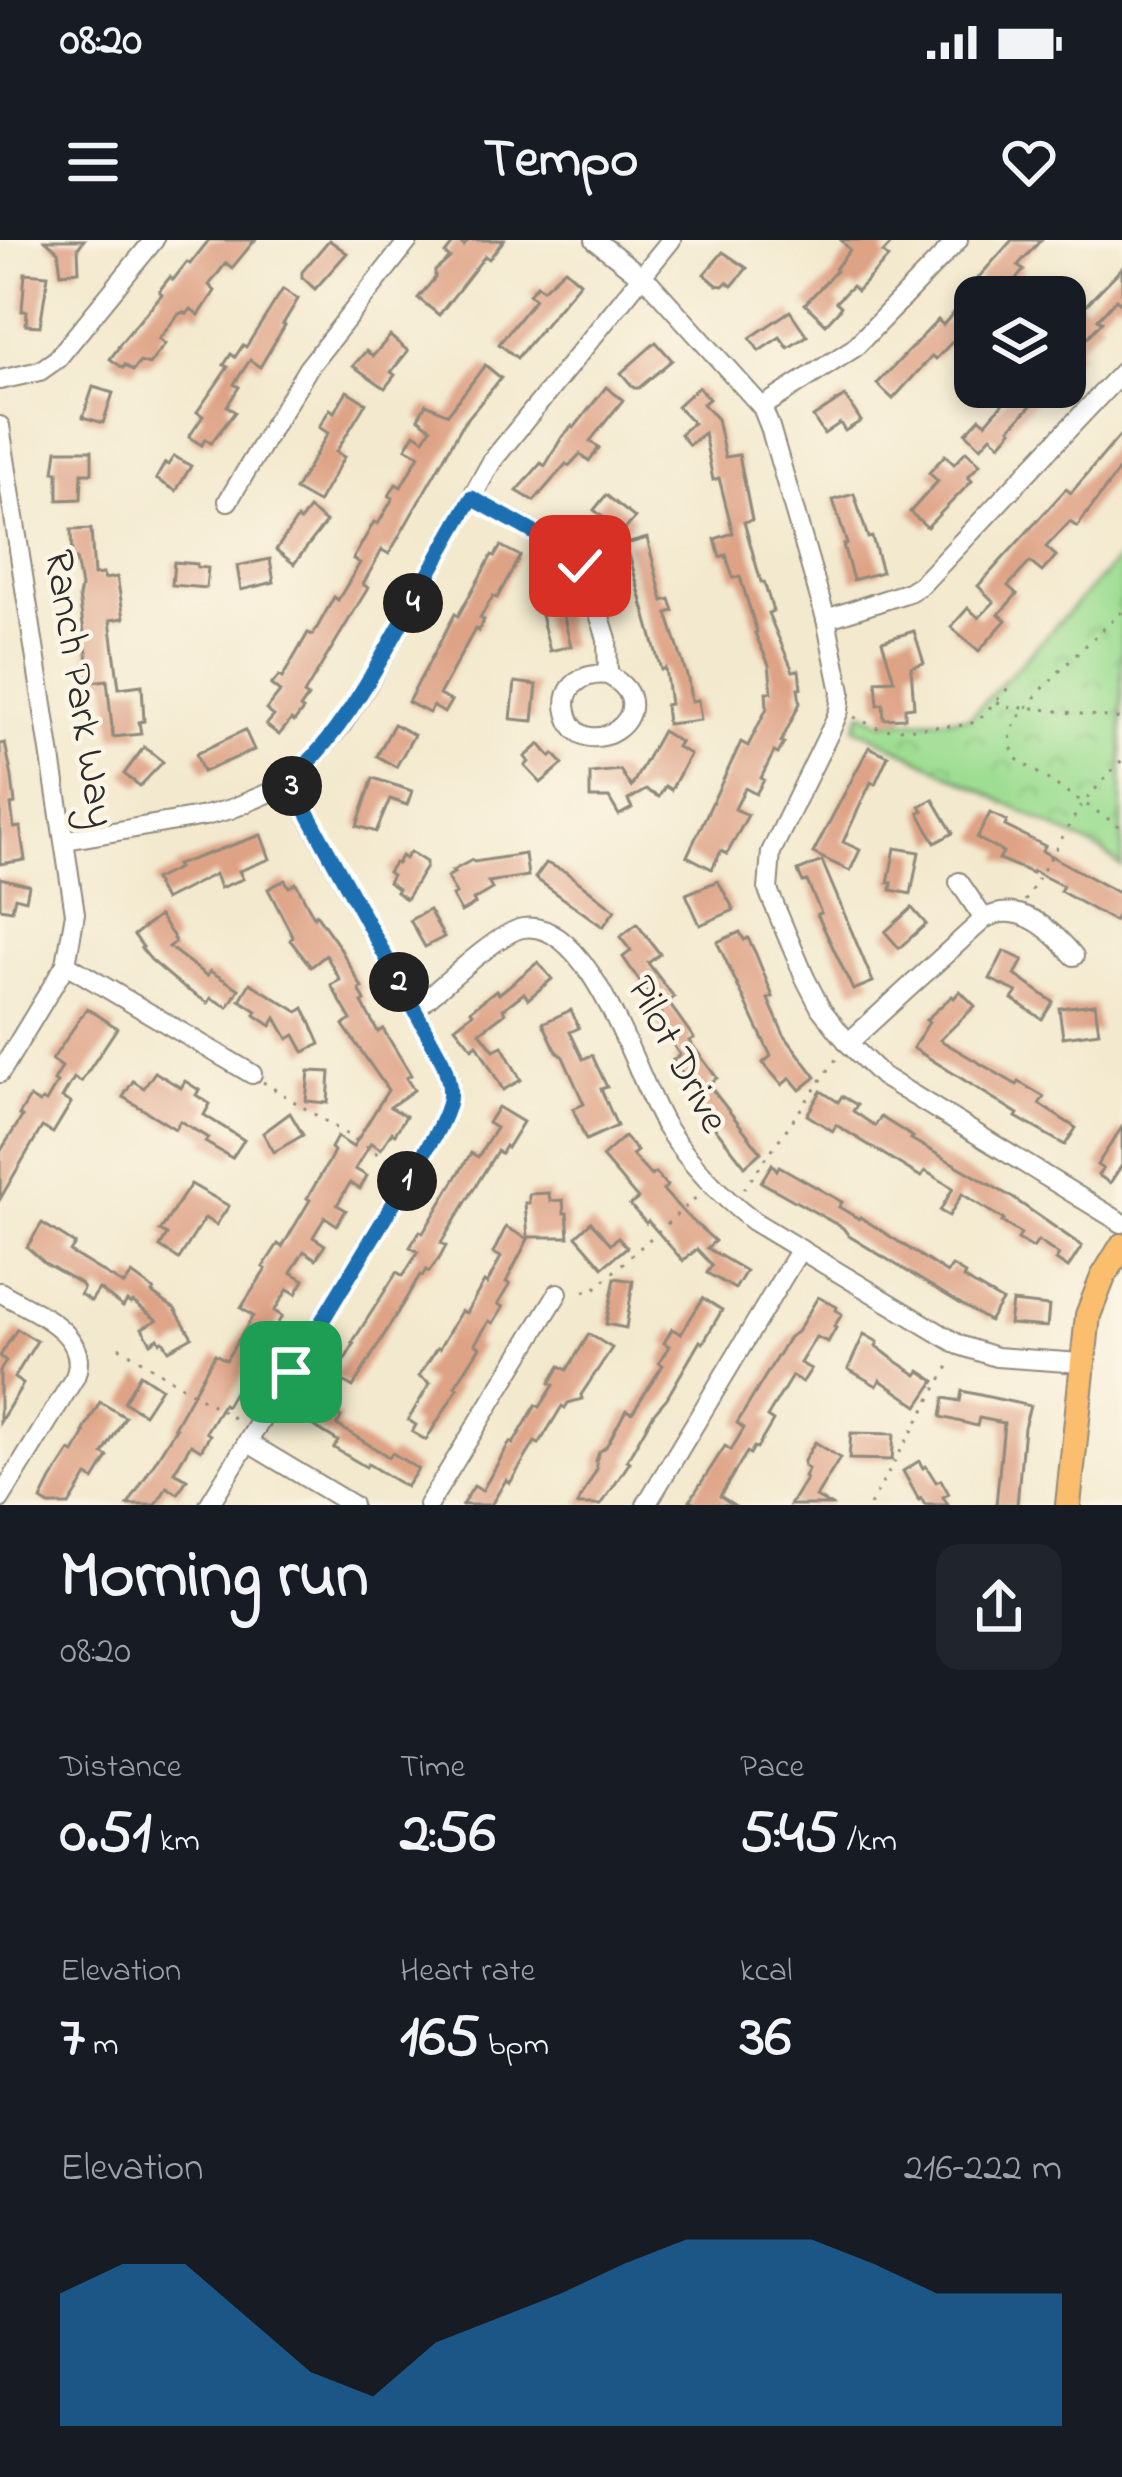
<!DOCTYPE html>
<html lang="en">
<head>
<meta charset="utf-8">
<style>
	:root { --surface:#171b24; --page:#20242c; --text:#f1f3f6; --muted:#9ea1a6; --accent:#1f6fb2 }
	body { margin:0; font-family:"Indie Flower",sans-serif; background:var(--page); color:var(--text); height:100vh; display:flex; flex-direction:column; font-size:45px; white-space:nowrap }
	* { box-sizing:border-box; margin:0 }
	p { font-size:39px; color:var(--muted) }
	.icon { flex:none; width:66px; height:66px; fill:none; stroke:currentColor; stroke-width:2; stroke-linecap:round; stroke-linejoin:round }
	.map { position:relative; height:1265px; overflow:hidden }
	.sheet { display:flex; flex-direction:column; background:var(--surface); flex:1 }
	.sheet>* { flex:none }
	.fabs { position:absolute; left:954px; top:36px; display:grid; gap:24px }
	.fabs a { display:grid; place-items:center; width:132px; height:132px; border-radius:24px; background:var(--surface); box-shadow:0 6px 18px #0003; font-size:60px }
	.pin { position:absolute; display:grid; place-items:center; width:102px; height:102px; color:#fff; margin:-51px; border-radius:24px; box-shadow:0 6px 18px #0006 }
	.km { position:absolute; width:60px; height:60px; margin:-30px; border-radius:50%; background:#222; color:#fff; font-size:33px; line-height:60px; text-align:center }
	.round { display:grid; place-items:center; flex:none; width:126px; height:126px; border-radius:24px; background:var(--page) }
	.overview { display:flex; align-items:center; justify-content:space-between; height:204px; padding:0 60px }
	h1 { font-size:66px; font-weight:700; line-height:90px }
	.metrics { display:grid; grid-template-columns:repeat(3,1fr); gap:18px; height:204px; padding:12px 60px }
	.metrics div { display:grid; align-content:center }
	.metrics b { font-size:60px; font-weight:700 }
	.metrics small { font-size:33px; font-weight:400 }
	.metrics p { font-size:33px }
	.chart { height:336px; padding:24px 60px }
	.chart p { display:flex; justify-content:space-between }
	.chart svg { width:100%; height:216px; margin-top:12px; fill:var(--accent); opacity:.7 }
	.status { display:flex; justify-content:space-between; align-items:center; height:84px; padding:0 60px; background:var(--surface); direction:ltr }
	.status svg { height:33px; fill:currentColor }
	header { display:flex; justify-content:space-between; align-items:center; height:156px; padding:0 60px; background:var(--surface); font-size:54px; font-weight:700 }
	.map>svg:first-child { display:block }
</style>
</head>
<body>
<div class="status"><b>08:20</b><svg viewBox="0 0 49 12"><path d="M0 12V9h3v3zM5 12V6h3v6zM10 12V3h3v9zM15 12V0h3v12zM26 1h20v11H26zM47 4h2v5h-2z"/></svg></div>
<header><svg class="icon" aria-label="menu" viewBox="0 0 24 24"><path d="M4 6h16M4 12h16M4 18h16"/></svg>Tempo<svg class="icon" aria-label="heart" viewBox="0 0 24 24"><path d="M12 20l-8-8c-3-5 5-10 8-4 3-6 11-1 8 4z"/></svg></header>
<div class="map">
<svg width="1122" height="1265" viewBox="0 0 1122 1265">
	<defs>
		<pattern id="park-crowns" width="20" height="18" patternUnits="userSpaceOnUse" patternTransform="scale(3)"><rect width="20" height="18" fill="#9ede93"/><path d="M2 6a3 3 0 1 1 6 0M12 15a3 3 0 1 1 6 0" fill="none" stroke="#88bf7f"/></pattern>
	</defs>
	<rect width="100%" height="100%" fill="#fcf5e5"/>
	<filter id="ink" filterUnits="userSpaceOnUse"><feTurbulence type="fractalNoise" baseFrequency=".00833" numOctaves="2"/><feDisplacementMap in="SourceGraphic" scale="24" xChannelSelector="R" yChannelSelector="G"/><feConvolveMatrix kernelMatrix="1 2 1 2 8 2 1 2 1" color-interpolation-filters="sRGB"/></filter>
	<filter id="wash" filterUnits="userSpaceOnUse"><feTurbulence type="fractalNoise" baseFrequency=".004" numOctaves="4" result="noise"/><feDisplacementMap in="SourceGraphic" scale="48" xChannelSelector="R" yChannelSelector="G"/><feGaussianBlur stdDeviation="2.7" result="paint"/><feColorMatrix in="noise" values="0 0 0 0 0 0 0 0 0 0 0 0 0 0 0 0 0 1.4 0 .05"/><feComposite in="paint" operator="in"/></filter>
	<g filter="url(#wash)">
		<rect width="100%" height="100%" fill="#f3e9ce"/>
		<polygon fill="url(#park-crowns)" stroke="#64845f" stroke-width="3" points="1122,315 1122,627 1103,612 855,487 862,472 882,482 970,477"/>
		<g id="blocks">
			<g fill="#dea285">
				<polygon points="45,0 84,0 78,8 79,31 61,33 58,11"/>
				<polygon points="209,0 255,0 232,28 226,23 209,45 215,51 199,75 191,69 187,74 183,72 178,75 159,99 165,104 149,125 140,122 133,131 125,125 123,128 110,119 119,107 118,106 162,54 159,51 170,37 173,40 187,22 190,24"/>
				<polygon points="329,0 347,13 315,49 302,37 302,32"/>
				<polygon points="456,0 464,6 469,0 504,0 489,19 485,16 439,75 418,58 435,38 435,31 450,18 445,14"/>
				<polygon points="841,0 895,0 883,13 888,18 857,51 852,46 836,62 841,66 838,71 826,84 805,64 836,31 835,29 850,10"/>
				<polygon points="1012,0 1041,0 1018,25 1024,30 1016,39 1007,44 1003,40 987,57 975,57 975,93 967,86 936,119 932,116 893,159 877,144 938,80 943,85 981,41 978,38"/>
				<polygon points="723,12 747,28 732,46 727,42 723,46 717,45 704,34"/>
				<polygon points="1122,28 1122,64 1116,59 1098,79 1102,82 1077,109 1081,112 1065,129 1065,69 1076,57 1085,66"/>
				<polygon points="565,29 580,42 517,118 499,104 535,59 529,54 537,45 543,49"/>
				<polygon points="25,33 48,35 40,86 26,85 27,71 22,71"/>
				<polygon points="283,49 298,59 283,84 285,85 260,127 250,120 234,144 239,147 227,166 235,172 211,203 205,199 202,205 189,197 203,176 197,172 228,127 224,125 231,114 235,117 243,105 246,107"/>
				<polygon points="790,71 807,96 788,108 780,97 759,111 750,98"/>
				<polygon points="390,96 408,111 391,132 395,135 385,148 353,126 366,111 373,116"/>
				<polygon points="656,102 672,120 639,148 634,148 621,133"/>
				<polygon points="485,125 501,138 463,184 389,314 382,310 363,344 368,348 304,454 308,457 300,468 303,470 294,482 291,480 279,495 266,485 274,476 266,470 280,452 271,445 279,436 282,438 308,393 313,395 334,357 338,360 360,323 353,319 374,282 378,284 393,258 389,256 396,244 401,247 419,215 406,208 415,193 424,199 431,188 418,178 426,164 448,174"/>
				<polygon points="93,147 113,153 103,183 83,177"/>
				<polygon points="606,147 623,160 590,201 599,208 589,221 580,214 569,226 566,224 534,261 517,251 541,223 545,226 562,197 572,186 574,188"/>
				<polygon points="698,147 709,159 703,164 717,179 725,217 739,215 752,280 744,282 761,342 764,342 773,371 768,373 793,431 799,430 801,448 798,448 800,463 781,502 784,503 778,514 774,512 761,538 764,540 756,554 745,548 735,569 748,575 727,614 721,611 712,629 687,616 741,502 748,506 767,468 766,452 772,452 769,425 755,393 757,392 740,337 733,338 726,315 720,317 715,299 733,293 719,238 713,240 704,193 689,205 680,194 693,183 677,166"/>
				<polygon points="1017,147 1032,147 1041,155 1010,188 1012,190 1000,204 991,196 981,207 966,193 980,178 986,183"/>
				<polygon points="347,151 366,163 336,212 344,217 318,263 295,250 328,193 319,187 330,169 334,172"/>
				<polygon points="845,156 861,181 845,191 840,183 824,194 813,177"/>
				<polygon points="1122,193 1122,226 1077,287 1070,282 1046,307 1056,316 1042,332 1030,322 1008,346 1017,354 999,374 1006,380 979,411 951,387 968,368 979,378 994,362 978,346 1066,249 1071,253"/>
				<polygon points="57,210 92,210 92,233 82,233 81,259 58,260 58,232 54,232"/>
				<polygon points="966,211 980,224 968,237 972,241 927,287 910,272 938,241 929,233 945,215 954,224"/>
				<polygon points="174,216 191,226 176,251 156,239 165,223 168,225"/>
				<polygon points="854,254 868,298 872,297 882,332 853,340 843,305 847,304 833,260"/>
				<polygon points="606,255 635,278 622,293 594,270"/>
				<polygon points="309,269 326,282 294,324 276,310 297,279 300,281"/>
				<polygon points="91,289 94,335 103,334 104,339 117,337 124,378 110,380 119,448 142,445 144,481 139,482 141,494 113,497 107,440 91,442 79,357 81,347 76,319 72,319 71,290"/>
				<polygon points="647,298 663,361 670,359 674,371 667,373 688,439 691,461 698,460 701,480 667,484 665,465 670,464 665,428 661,430 626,304"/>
				<polygon points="501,306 520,316 497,358 493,356 480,378 484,380 478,391 475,389 439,455 451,461 444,473 433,466 429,473 408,462 455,374 458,376 492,315 495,316"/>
				<polygon points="270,319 274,342 241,350 237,326"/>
				<polygon points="174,322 197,324 197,327 208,328 206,348 172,345"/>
				<polygon points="562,370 571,406 550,411 541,375"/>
				<polygon points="914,391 924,423 911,427 914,467 905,468 905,478 884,479 883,464 878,465 876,441 894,440 882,401"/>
				<polygon points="515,442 537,445 533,481 511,479"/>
				<polygon points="394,484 414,495 396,527 377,516"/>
				<polygon points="245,490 254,510 203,532 196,514"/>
				<polygon points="662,491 680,502 677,507 690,514 671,550 665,546 659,557 646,550 628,560 632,568 619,575 609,558 590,558 590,533 620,530 631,547"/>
				<polygon points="5,503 12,537 15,564 11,565 14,588 20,587 25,620 0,624 0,504"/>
				<polygon points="540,504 551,517 554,514 563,524 541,543 525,526 529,522 525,517"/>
				<polygon points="144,507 163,522 140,546 124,534"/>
				<polygon points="869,507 888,516 875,544 871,542 843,602 860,610 850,631 813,613"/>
				<polygon points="373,538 412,551 407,565 390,559 376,592 357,586"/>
				<polygon points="933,559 953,593 935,603 919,573 923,571 920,566"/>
				<polygon points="990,573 1007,581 1005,586 1045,606 1042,611 1122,655 1122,668 1114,681 1060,651 1063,646 1033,631 1032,633 999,619 1003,612 977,598"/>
				<polygon points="261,595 270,619 239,631 243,639 220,648 215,634 164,660 154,640 178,628 176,625"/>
				<polygon points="895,608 919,612 911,654 891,650 892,643 888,643"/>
				<polygon points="410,612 426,622 426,627 406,659 396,652 398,649 388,642 392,635 388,632 394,623 397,624 401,616 405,619"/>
				<polygon points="525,614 528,636 488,642 492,649 473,660 475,664 461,672 452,656 456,654 447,637 454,633 452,631 472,620 474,622"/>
				<polygon points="822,621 873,742 853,750 817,674 821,673 807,641 803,642 798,631"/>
				<polygon points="546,623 566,632 615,670 603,687 535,638"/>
				<polygon points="0,638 29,645 26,660 15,657 12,670 0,668"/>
				<polygon points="285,640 289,647 296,643 314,677 316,674 339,706 362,748 359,749 365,761 362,763 378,792 383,789 411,835 406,838 414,850 390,867 406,876 395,894 392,892 381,909 371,903 355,929 367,936 360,949 350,943 337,965 346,970 337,985 325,977 313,997 325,1005 316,1019 304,1011 291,1032 304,1040 296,1054 288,1049 274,1071 282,1076 274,1090 269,1087 243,1131 245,1132 234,1152 226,1166 223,1164 206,1192 210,1195 201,1210 191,1204 174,1232 187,1239 178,1254 167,1247 156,1265 128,1265 176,1188 174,1187 215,1114 226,1120 253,1076 241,1068 266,1029 263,1027 278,1004 282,1007 310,960 307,958 328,923 334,911 331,908 337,897 353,907 388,850 343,785 351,780 331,745 340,740 326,715 311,727 290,700 293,697 268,649"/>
				<polygon points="718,641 734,670 700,685 686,654"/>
				<polygon points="912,668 926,684 899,708 885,692"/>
				<polygon points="429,670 444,697 425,707 410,680"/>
				<polygon points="159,676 173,696 175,702 169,707 207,736 210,731 239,749 228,767 211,758 208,763 183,747 151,720 141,708 143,707 134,695"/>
				<polygon points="637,684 660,714 648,723 674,757 668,762 694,798 689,801 717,838 708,844 761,912 745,926 694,861 700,856 673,820 680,815 655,779 662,774 623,717 631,711 620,697"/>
				<polygon points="740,692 744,700 748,698 756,714 773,757 768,759 784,795 816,837 800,850 790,838 782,845 763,823 771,816 717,702"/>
				<polygon points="1004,711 1023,720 1015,735 1053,762 1042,779 1012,759 1017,752 990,739"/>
				<polygon points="538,722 552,739 528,759 524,753 503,769 505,773 480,792 494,810 502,806 521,840 503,850 477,804 472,808 455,787 473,773 471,770 496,750 499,754"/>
				<polygon points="250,743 298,772 304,768 320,804 304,812 295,795 288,799 276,778 271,786 255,775 257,771 240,760"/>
				<polygon points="960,751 975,766 940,800 1017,845 1019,842 1044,857 1039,864 1076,888 1065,905 1016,877 1018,874 913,808 929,782 926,780 952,756 954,758"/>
				<polygon points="1095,764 1099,792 1063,797 1059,768"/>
				<polygon points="87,768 117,788 81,842 74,838 62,858 71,863 53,893 42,887 0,959 0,912 22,877 19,875 30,857 39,863 42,860 46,862 57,843 54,841 62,827 52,820"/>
				<polygon points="571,770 579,788 570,792 583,819 592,815 607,847 601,849 617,886 586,900 573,869 584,864 563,817 556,810 543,783"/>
				<polygon points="309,831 330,832 328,863 306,861"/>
				<polygon points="155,832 181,848 185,841 199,850 196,855 210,864 204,875 244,900 232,918 205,902 208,898 180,881 175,889 123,857 133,841 144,848"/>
				<polygon points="821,851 838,862 842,856 857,865 853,871 875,886 881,877 913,897 911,899 1013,958 1082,1006 1068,1028 1056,1020 1059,1015 1038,1001 1033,1008 1018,999 1021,994 1002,982 1004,980 962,954 949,976 940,971 953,948 925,931 921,937 836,885 833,891 807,875"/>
				<polygon points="498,867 523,882 507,908 505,906 501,913 497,911 441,1003 446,1006 439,1019 429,1032 426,1030 422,1036 420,1035 353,1147 335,1136 354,1104 352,1103 397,1032 403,1036 418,1012 410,1007 420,991 423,993 471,913 478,917 496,888 488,883"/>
				<polygon points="290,873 303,895 274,912 263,893"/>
				<polygon points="1122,887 1122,925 1110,943 1098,935 1103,929 1097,925"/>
				<polygon points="624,897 637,911 632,915 651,936 655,933 667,946 663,950 686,975 715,1001 707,1008 746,1031 735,1049 707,1033 712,1025 697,1009 683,1021 648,981 646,983 630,965 638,959 602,917"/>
				<polygon points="772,924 777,930 779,926 842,962 839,967 859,979 860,977 947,1033 952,1026 965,1034 963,1038 1002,1061 989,1081 849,996 843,988 761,942"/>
				<polygon points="191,944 229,966 216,985 205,978 179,1019 160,1007 167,995 160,991"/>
				<polygon points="549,953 550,961 563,960 564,973 567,973 569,997 528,997 525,963 529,963 529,954"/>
				<polygon points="591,982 611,1004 618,997 627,1007 603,1027 576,996"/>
				<polygon points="42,983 75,1004 70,1012 124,1045 132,1034 154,1050 152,1053 175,1069 192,1097 169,1110 163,1101 160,1102 158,1098 151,1103 142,1088 157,1080 133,1062 131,1064 127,1061 123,1067 99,1049 91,1061 80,1054 83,1048 80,1043 45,1023 27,1007"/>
				<polygon points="506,987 528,999 506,1042 510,1044 498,1064 503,1067 493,1083 489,1081 475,1104 480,1107 455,1146 458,1148 426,1200 412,1192 416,1185 408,1180 430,1143 419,1136 437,1108 439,1109 461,1071 466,1073 484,1042 487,1044 501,1017 493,1013"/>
				<polygon points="615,1038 633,1041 626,1088 606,1084"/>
				<polygon points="818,1057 837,1067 836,1070 842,1074 834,1087 836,1088 828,1102 816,1097 800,1123 811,1129 804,1140 802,1142 792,1136 767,1177 773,1181 757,1208 754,1207 750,1214 747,1212 720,1256 734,1265 698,1265 690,1260 725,1206 731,1210 744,1188 737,1183 789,1097 797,1092"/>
				<polygon points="703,1058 722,1070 703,1103 700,1101 667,1158 654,1173 627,1220 630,1222 601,1265 577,1265 597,1229 596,1221 599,1212 606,1207 626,1170 632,1173 663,1125 659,1123 669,1106 664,1103 672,1089 681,1094"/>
				<polygon points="1012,1062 1049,1066 1047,1087 1009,1084"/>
				<polygon points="17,1089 37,1101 14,1138 23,1144 0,1182 0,1131 6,1121 0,1116"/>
				<polygon points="589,1094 612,1108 581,1155 582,1159 568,1163 565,1168 562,1166 539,1204 535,1202 510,1243 506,1240 491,1265 462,1265 474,1246 482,1251 510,1202 513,1204 536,1165 540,1167 554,1145 550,1143 560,1126 567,1130"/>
				<polygon points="864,1094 878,1102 876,1106 893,1119 917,1135 920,1131 935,1141 918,1166 880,1140 877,1146 848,1129"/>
				<polygon points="140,1134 161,1148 144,1174 124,1162"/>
				<polygon points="962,1151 1030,1166 1024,1187 1017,1265 996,1265 1004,1183 979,1178 977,1186 941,1177 944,1158 960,1161"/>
				<polygon points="312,1159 341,1177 337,1185 389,1217 392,1213 418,1229 406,1247 368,1224 366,1227 334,1208 338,1201 301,1178"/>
				<polygon points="100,1162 125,1177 103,1214 108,1217 94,1240 87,1236 69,1265 49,1265 41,1260 51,1240 70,1211 74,1213 85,1193 83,1192"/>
				<polygon points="851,1193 894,1194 892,1220 849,1219"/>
				<polygon points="815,1202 840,1218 816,1257 830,1265 790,1265 806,1239 804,1237 808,1229 804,1226 804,1221"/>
				<polygon points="919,1221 923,1228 926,1226 936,1242 941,1240 949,1254 943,1257 948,1265 925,1265 921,1258 919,1260 903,1231"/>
			</g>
		</g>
	</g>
	<g filter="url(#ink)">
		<use href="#blocks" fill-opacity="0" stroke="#8f8a7c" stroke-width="3"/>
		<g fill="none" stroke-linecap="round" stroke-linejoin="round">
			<g stroke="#8f8a7c" stroke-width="22">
				<g id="minor">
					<polyline points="595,0 651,44 762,167 770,187 826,379 841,452 839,470 833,485 771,612 768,650 805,738 821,769 848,803 882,836 1122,983"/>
					<polyline points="0,140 40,131 57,119 154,0"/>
					<polyline points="762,167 854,108 958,0"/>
					<polyline points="0,186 75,673 66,724 0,833"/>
					<path d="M472,258l86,47 23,20 8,17 18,57 1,36c-24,-3 -47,11 -41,37 13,60 107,-1 41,-37"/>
					<polyline points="228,261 308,128 409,0"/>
					<polyline points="826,379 909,352 922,344 1122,132"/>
					<polyline points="66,600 205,576 231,569 271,552 303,529 342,484 367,445 492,221 671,0"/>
					<polyline points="959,642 984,679"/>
					<polyline points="66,724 252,834"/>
					<path d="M414,770c22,-18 84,-78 109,-82 69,-10 114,153 143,199 24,37 52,67 87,94l206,124 37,12 85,6"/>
					<path d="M848,803l136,-124c35,-20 68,11 90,37"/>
					<path d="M0,1052c31,19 92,40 75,85l-75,122"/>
					<polyline points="247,1202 352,1265"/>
					<path d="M209,1265l226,-370c16,-29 20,-43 7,-75l-153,-279"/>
					<polyline points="428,1265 558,1053"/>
					<polyline points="646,1265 800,1009"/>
				</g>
			</g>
			<g stroke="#8f8a7c" stroke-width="28">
				<polyline id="major" points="1068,1265 1088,1075 1103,1037 1122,1006"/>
			</g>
			<g stroke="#8f8a7c" stroke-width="3" stroke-dasharray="3 9" stroke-linecap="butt">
				<path d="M1122,372c-24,22 -103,93 -111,121 -2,11 1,18 7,27l104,68"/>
				<polyline points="997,462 1011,467 1033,468 1122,479"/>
				<polyline points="854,477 882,490 968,485 979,479 1012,444"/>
				<polyline points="1025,661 1082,564 1122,520"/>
				<polyline points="263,842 397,926"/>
				<polyline points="744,949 839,815"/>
				<polyline points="584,1051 592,1051 700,954"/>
				<polyline points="119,1107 240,1182"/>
				<polyline points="870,1265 952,1121"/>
			</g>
			<use href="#minor" stroke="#fff" stroke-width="18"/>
			<use href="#major" stroke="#fbbe6e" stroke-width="24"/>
		</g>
	</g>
	<g fill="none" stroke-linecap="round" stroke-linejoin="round" filter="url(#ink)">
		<g stroke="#fff" stroke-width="24">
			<path id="route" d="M291,1132l144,-237c16,-30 20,-43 7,-75l-152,-279c47,-44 77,-96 108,-152 25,-44 49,-88 74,-131l95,53 13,15"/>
		</g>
		<use href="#route" stroke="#1f6fb2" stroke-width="15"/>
	</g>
	<g text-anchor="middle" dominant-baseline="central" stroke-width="9" stroke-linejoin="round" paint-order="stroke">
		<g font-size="42" fill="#2b2b2b" stroke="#fcf5e5">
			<text transform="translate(78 449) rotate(81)">Ranch Park Way</text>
			<text transform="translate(676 815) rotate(62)">Pilot Drive</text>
		</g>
	</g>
</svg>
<div class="fabs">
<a><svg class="icon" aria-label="layers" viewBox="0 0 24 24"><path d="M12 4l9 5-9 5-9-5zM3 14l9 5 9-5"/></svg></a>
</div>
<div class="pin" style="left:291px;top:1132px;background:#1e9e55"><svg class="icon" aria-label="arrive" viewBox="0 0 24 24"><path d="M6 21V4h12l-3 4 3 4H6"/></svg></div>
<div class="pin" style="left:580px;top:326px;background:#d93025"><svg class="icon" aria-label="check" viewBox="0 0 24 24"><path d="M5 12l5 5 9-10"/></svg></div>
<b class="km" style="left:407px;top:941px">1</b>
<b class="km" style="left:399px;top:742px">2</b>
<b class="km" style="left:292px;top:546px">3</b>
<b class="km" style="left:413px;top:363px">4</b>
</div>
<section class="sheet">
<div class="overview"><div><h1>Morning run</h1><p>08:20</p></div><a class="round"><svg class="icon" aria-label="share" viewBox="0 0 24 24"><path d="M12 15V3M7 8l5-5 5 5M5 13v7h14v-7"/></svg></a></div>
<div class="metrics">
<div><p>Distance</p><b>0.51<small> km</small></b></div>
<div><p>Time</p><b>2:56</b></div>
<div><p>Pace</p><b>5:45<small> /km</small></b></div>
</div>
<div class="metrics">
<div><p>Elevation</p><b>7<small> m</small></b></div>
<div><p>Heart rate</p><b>165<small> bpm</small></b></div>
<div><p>kcal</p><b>36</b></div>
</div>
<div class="chart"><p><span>Elevation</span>216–222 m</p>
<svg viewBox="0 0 160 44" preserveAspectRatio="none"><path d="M0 44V17L10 11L20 11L30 22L40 33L50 38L60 27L70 22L80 17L90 11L100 6L110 6L120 6L130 11L140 17L150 17L160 17V44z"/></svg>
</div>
</section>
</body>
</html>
